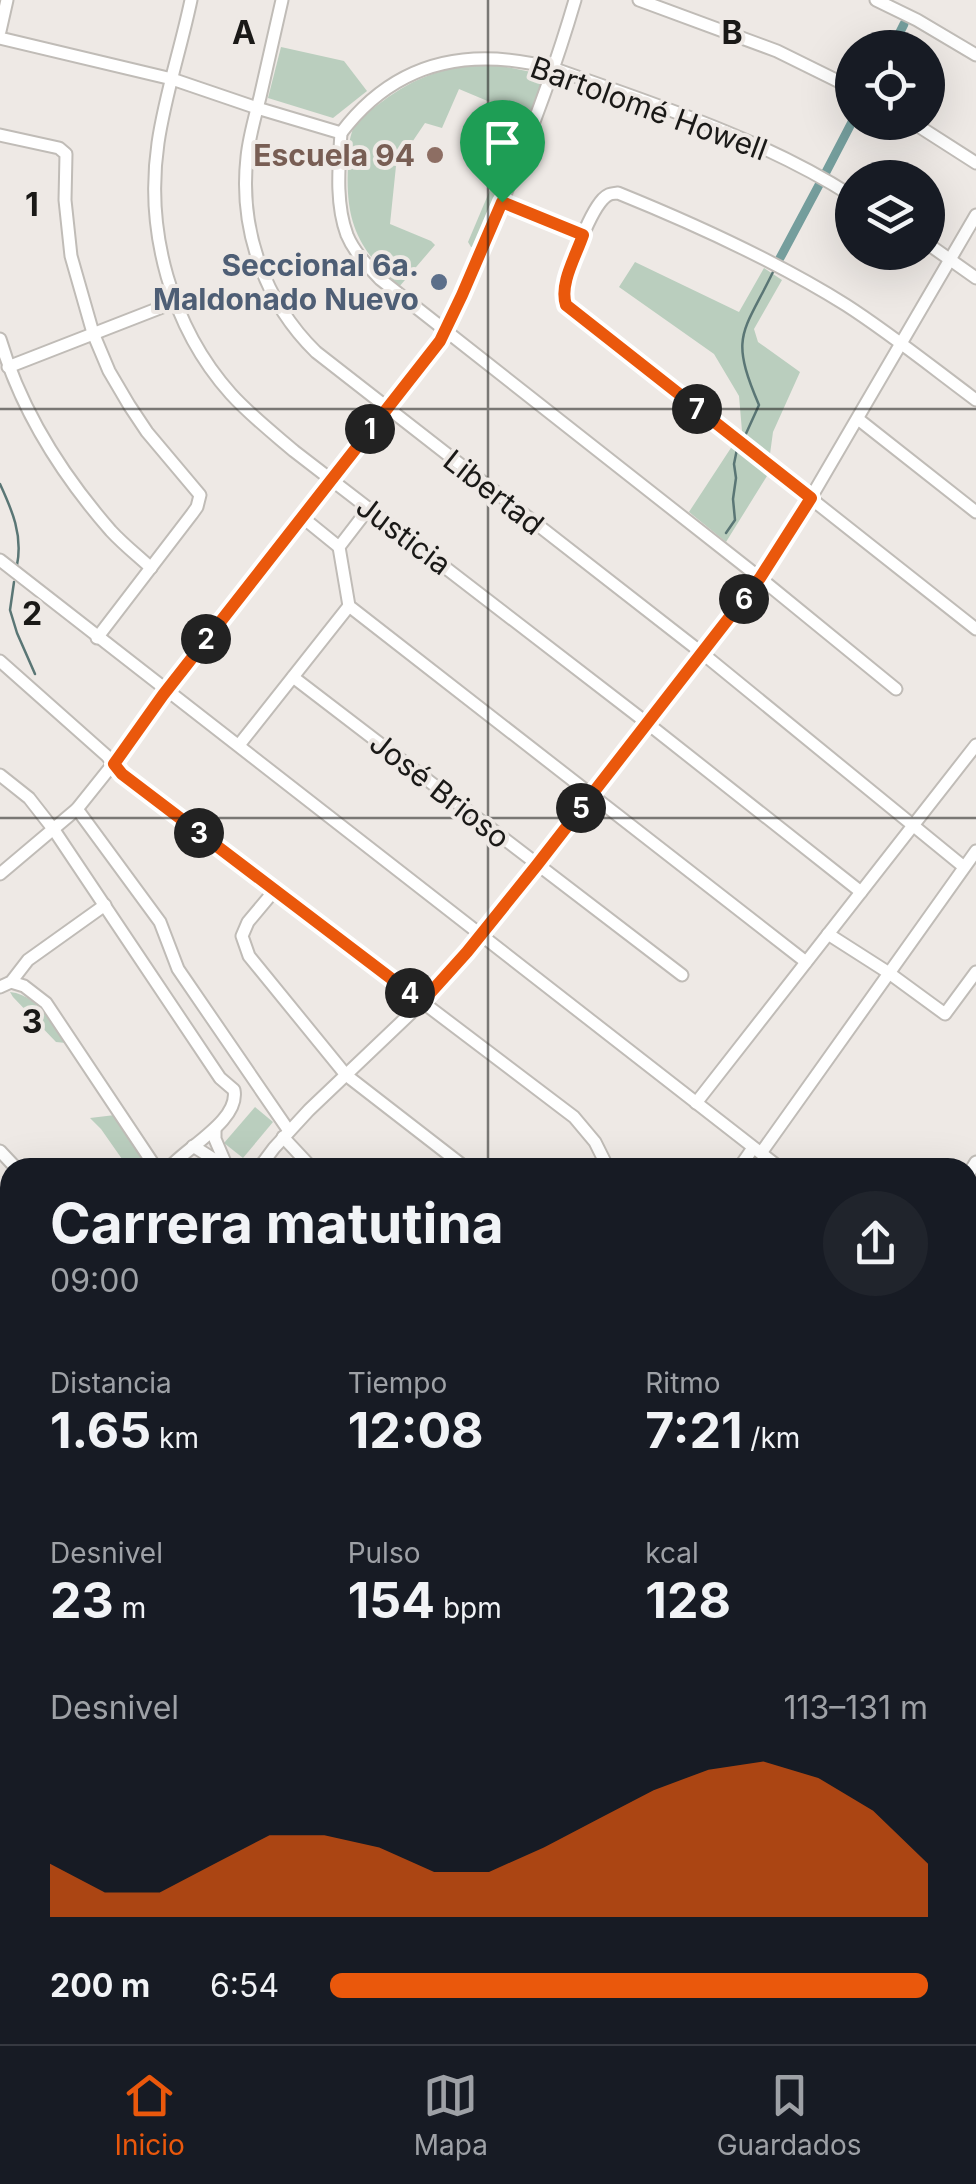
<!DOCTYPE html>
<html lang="es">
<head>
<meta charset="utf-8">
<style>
	:root { --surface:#171b24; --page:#20242c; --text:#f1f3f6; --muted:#9ea1a6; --line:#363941; --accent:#ea580c }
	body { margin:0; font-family:Inter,sans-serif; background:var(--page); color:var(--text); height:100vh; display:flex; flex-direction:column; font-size:38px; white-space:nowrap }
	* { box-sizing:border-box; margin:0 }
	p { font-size:32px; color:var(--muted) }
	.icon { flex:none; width:55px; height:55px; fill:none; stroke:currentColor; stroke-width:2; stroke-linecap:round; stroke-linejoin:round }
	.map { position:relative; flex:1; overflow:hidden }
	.side { position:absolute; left:0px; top:1158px; width:978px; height:888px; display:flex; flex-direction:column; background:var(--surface); border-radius:30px 30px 0 0; box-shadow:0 10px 40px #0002 }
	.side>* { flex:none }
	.controls { position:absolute; left:835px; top:30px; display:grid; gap:20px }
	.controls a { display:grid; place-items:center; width:110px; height:110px; border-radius:50%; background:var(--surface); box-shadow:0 10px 40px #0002; font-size:50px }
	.pin { position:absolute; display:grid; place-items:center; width:85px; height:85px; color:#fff; margin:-102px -42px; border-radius:50% 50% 50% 0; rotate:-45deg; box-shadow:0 0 10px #0007 }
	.pin .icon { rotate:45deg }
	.km { position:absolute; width:50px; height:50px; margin:-25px; border-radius:50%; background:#222; color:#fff; font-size:28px; line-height:50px; text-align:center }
	.round { display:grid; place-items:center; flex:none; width:105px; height:105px; border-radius:52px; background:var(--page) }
	.overview { display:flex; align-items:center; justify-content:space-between; height:170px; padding:0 50px }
	h1 { font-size:55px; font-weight:700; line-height:75px }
	.figures { display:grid; grid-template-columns:repeat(3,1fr); gap:15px; height:170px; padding:10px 50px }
	.figures div { display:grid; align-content:center }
	.figures b { font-size:50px; font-weight:700 }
	.figures small { font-size:28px; font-weight:400 }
	.figures p { font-size:28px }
	.chart { height:280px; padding:20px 50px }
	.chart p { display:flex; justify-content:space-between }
	.chart svg { width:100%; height:180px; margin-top:10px; fill:var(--accent); opacity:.7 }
	ul { padding:0 50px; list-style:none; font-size:32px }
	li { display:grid; grid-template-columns:160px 120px 1fr; align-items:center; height:75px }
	li i { height:25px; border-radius:12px; background:var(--accent) }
	.menu { display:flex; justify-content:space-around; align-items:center; height:140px; border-top:2px solid var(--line); background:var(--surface); font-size:28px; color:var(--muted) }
	.menu a { display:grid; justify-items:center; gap:5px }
	.menu .on { color:var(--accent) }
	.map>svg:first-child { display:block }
</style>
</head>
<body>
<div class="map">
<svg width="976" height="2044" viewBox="0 0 976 2044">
	<rect width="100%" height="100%" fill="#eee9e5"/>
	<g fill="#bacebe">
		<polygon points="281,47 344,61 367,91 333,118 268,98"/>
		<path d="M482,65l20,1 44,9 -18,43 -69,-29 -17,39 -17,-5 -29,43 -6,58 41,17 4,4 -36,42c-41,-39 -54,-64 -51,-122 1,-13 0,-26 6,-38 7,-11 18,-18 29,-26 31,-23 60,-34 99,-36z"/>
		<polygon points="501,164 509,167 475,247 471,247 468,242"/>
		<polygon points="635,262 739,312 764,268 782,280 754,329 758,342 800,372 773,432 767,476 726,542 689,512 742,431 739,396 714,354 619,287"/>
		<path d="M10,992c27,3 40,30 56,51l-10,-1 -43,-45z"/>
		<polygon points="255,1107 273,1122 243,1158 224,1143"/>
		<polygon points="115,1115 144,1159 122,1159 101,1129 90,1118"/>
	</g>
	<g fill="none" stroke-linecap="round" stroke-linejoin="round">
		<g stroke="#5a7675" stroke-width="2.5">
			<path d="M744,438l15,-33c-30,-70 -16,-71 14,-133"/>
			<path d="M0,484c12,26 23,51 17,81"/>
			<polyline points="726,533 735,520 733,499 736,478 734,464 737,449"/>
			<polyline points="14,582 10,610 17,633 35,674"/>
		</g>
		<g stroke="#759e9d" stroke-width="9">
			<polyline points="892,48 904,24"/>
			<polyline points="826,172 852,122"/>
			<polyline points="780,258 819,185"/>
		</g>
		<g stroke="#c0bcb7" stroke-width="15">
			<g id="minor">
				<path d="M191,0c-10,48 -26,95 -33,143 -13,88 13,184 73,251 19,21 42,39 63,57l353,272 214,169"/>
				<path d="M282,0c-7,32 -15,65 -22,97 -5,20 -11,40 -13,60 -8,72 17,144 69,195l386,301 262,214"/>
				<polyline points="639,0 777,51 852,88"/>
				<polyline points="876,0 917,20 976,55"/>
				<polyline points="0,31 7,0"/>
				<polyline points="0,38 172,79 257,108 341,133"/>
				<polyline points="912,122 976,163"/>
				<path d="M341,133c-2,32 -6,70 6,102 7,17 20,30 33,44l380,299 136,111"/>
				<path d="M341,133c55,-73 130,-87 214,-64 101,36 206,69 297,127"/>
				<polyline points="0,135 59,148 66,154 65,200 71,256 93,333 109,371 129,405 147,432 200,495 197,507 192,514 97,638"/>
				<polyline points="503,201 583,235"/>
				<polyline points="928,244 976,278"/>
				<path d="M0,339c21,71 62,136 111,192 12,13 27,25 40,37"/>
				<polyline points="8,367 175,302"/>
				<path d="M976,400c-43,-32 -85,-66 -130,-95 -72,-45 -149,-80 -228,-112 -7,1 -9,0 -15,6 -15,16 -38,78 -40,100l8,10 405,320"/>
				<polyline points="858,419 976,512"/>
				<polyline points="369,508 339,547 349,606 806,962"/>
				<polyline points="302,517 339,547"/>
				<polyline points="0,560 780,1168"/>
				<polyline points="0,661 107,756 122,774 574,1117 595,1142 608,1168"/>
				<polyline points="293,677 682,975"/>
				<polyline points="239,745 349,606"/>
				<path d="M0,775l29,23 25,32 166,248 14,12c6,30 -47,57 -65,78"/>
				<polyline points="77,809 160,922 178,969 289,1131"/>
				<path d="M0,874l77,-65 36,-45 54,-75 273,-348c20,-35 35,-74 50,-111 33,-76 62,-151 85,-230"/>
				<polyline points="274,891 248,922 242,936 249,956 346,1075 466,1168"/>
				<polyline points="828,934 889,973 945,1014 976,972"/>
				<polyline points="11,982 24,986 46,1003 156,1168"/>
				<polyline points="0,987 11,982 28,960 105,905"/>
				<polyline points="696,1103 976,745"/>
				<polyline points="215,1129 215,1139 227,1167"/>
				<polyline points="283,1137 312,1168"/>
				<polyline points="193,1146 223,1165"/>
				<polyline points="0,1151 16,1168"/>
				<polyline points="761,1153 976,851"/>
				<polyline points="259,1168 274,1148 309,1110 433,992 537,865 760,578 792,530 976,215"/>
				<polyline points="739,1168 753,1148"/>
				<polyline points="968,1175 976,1162"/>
				<polyline points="968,1190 976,1196"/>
				<polyline points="968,1307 976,1313"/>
				<polyline points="0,1386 10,1371"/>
				<polyline points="0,1479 10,1483"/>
				<polyline points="968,1480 976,1469"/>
				<polyline points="968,1539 976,1546"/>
				<polyline points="0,1590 10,1594"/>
				<polyline points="968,1631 976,1619"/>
				<polyline points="0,1735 10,1723"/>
				<polyline points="968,1792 976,1781"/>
				<polyline points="0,1859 10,1867"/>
				<polyline points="968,1864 972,1866"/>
				<polyline points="0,1893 10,1881"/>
				<polyline points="968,1894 976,1880"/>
				<polyline points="968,1999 976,2003"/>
				<polyline points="220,2035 231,2044"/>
				<polyline points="473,2035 484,2044"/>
				<polyline points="13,2044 20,2035"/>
				<polyline points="144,2044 152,2035"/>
				<polyline points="385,2044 392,2035"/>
				<polyline points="616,2044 617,2035"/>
				<polyline points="729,2044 736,2035"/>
				<polyline points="863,2044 870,2035"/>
			</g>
		</g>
		<g stroke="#c8c8c7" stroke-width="18">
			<g id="major">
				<polyline points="0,1519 10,1521"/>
				<polyline points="0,1556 10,1562"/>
				<polyline points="968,1948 976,1953"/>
				<polyline points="968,1963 976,1969"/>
			</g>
		</g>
		<use href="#minor" stroke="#fff" stroke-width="11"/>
		<use href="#major" stroke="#fadfbe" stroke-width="14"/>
	</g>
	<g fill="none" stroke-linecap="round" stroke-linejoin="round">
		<g stroke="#fff" stroke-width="20">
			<path id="route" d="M502,202l81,33c-7,21 -24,49 -17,70l245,193 -51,80 -223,287 -70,87 -45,50 -300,-228 -8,-10 49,-69 277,-354 22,-46z"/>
		</g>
		<use href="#route" stroke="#ea580c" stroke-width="12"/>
	</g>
	<path fill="none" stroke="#1a1917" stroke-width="2.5" stroke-opacity="0.55" d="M488,0v1168M0,409h976M0,818h976M0,1226h10M968,1226h8M0,1635h10M968,1635h8M488,2035v9"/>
	<circle fill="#8d6e63" stroke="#eee9e5" stroke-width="4" cx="435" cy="155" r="10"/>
	<circle fill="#5c6f8a" stroke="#eee9e5" stroke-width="4" cx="439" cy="282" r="10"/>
	<g text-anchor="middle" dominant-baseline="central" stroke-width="8" stroke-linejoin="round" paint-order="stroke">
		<g font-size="30" fill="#1a1917" stroke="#eee9e5">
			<text transform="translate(649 108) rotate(20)">Bartolomé Howell</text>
			<text transform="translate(494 492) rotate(38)">Libertad</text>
			<text transform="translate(404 535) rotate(37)">Justicia</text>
			<text transform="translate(440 790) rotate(38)">José Brioso</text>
		</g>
		<g font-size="30" font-weight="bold" fill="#785e54" stroke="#eee9e5" text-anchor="end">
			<text x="415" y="155">Escuela 94</text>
		</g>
		<g font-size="30" font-weight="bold" fill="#4e5e75" stroke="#eee9e5" text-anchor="end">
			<text x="419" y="265">Seccional 6a.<tspan x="419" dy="34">Maldonado Nuevo</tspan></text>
		</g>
	</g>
	<g font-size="32" text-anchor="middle" font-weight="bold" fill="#1a1917" stroke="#eee9e5" stroke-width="8" stroke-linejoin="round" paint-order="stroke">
		<text x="244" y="44">A</text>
		<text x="732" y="44">B</text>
		<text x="32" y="216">1</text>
		<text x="32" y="625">2</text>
		<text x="32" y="1033">3</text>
	</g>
</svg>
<div class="controls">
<a><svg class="icon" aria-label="locate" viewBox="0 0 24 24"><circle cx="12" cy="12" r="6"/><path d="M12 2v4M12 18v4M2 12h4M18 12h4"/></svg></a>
<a><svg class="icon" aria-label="layers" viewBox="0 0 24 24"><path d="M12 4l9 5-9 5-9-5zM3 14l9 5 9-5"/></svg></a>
</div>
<div class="pin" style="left:502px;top:202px;background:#1e9e55"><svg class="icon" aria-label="arrive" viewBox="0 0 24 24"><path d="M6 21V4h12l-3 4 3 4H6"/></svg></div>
<b class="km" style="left:370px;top:429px">1</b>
<b class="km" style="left:206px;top:639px">2</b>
<b class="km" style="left:199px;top:833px">3</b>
<b class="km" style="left:410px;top:993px">4</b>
<b class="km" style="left:581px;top:808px">5</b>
<b class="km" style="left:744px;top:599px">6</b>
<b class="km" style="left:697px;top:409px">7</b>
<section class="side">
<div class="overview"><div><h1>Carrera matutina</h1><p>09:00</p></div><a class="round"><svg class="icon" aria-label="share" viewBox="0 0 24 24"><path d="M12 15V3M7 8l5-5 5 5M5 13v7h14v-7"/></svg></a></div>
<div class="figures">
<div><p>Distancia</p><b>1.65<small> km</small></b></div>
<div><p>Tiempo</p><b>12:08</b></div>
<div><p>Ritmo</p><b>7:21<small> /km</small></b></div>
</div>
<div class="figures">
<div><p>Desnivel</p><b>23<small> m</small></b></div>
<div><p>Pulso</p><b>154<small> bpm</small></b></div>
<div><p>kcal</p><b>128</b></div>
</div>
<div class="chart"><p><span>Desnivel</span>113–131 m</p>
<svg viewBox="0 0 160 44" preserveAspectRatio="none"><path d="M0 44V31L10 38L20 38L30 31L40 24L50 24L60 27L70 33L80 33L90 27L100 20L110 13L120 8L130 6L140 10L150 18L160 31V44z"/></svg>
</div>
<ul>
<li><b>200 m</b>6:54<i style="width:100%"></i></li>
</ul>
</section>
</div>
<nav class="menu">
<a class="on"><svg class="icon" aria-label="home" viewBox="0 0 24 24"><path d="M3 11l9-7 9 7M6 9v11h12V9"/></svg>Inicio</a>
<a><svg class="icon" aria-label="map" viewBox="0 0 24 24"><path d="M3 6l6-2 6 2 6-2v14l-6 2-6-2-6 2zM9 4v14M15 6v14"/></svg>Mapa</a>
<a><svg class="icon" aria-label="saved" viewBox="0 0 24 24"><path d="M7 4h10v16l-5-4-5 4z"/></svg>Guardados</a>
</nav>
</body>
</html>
